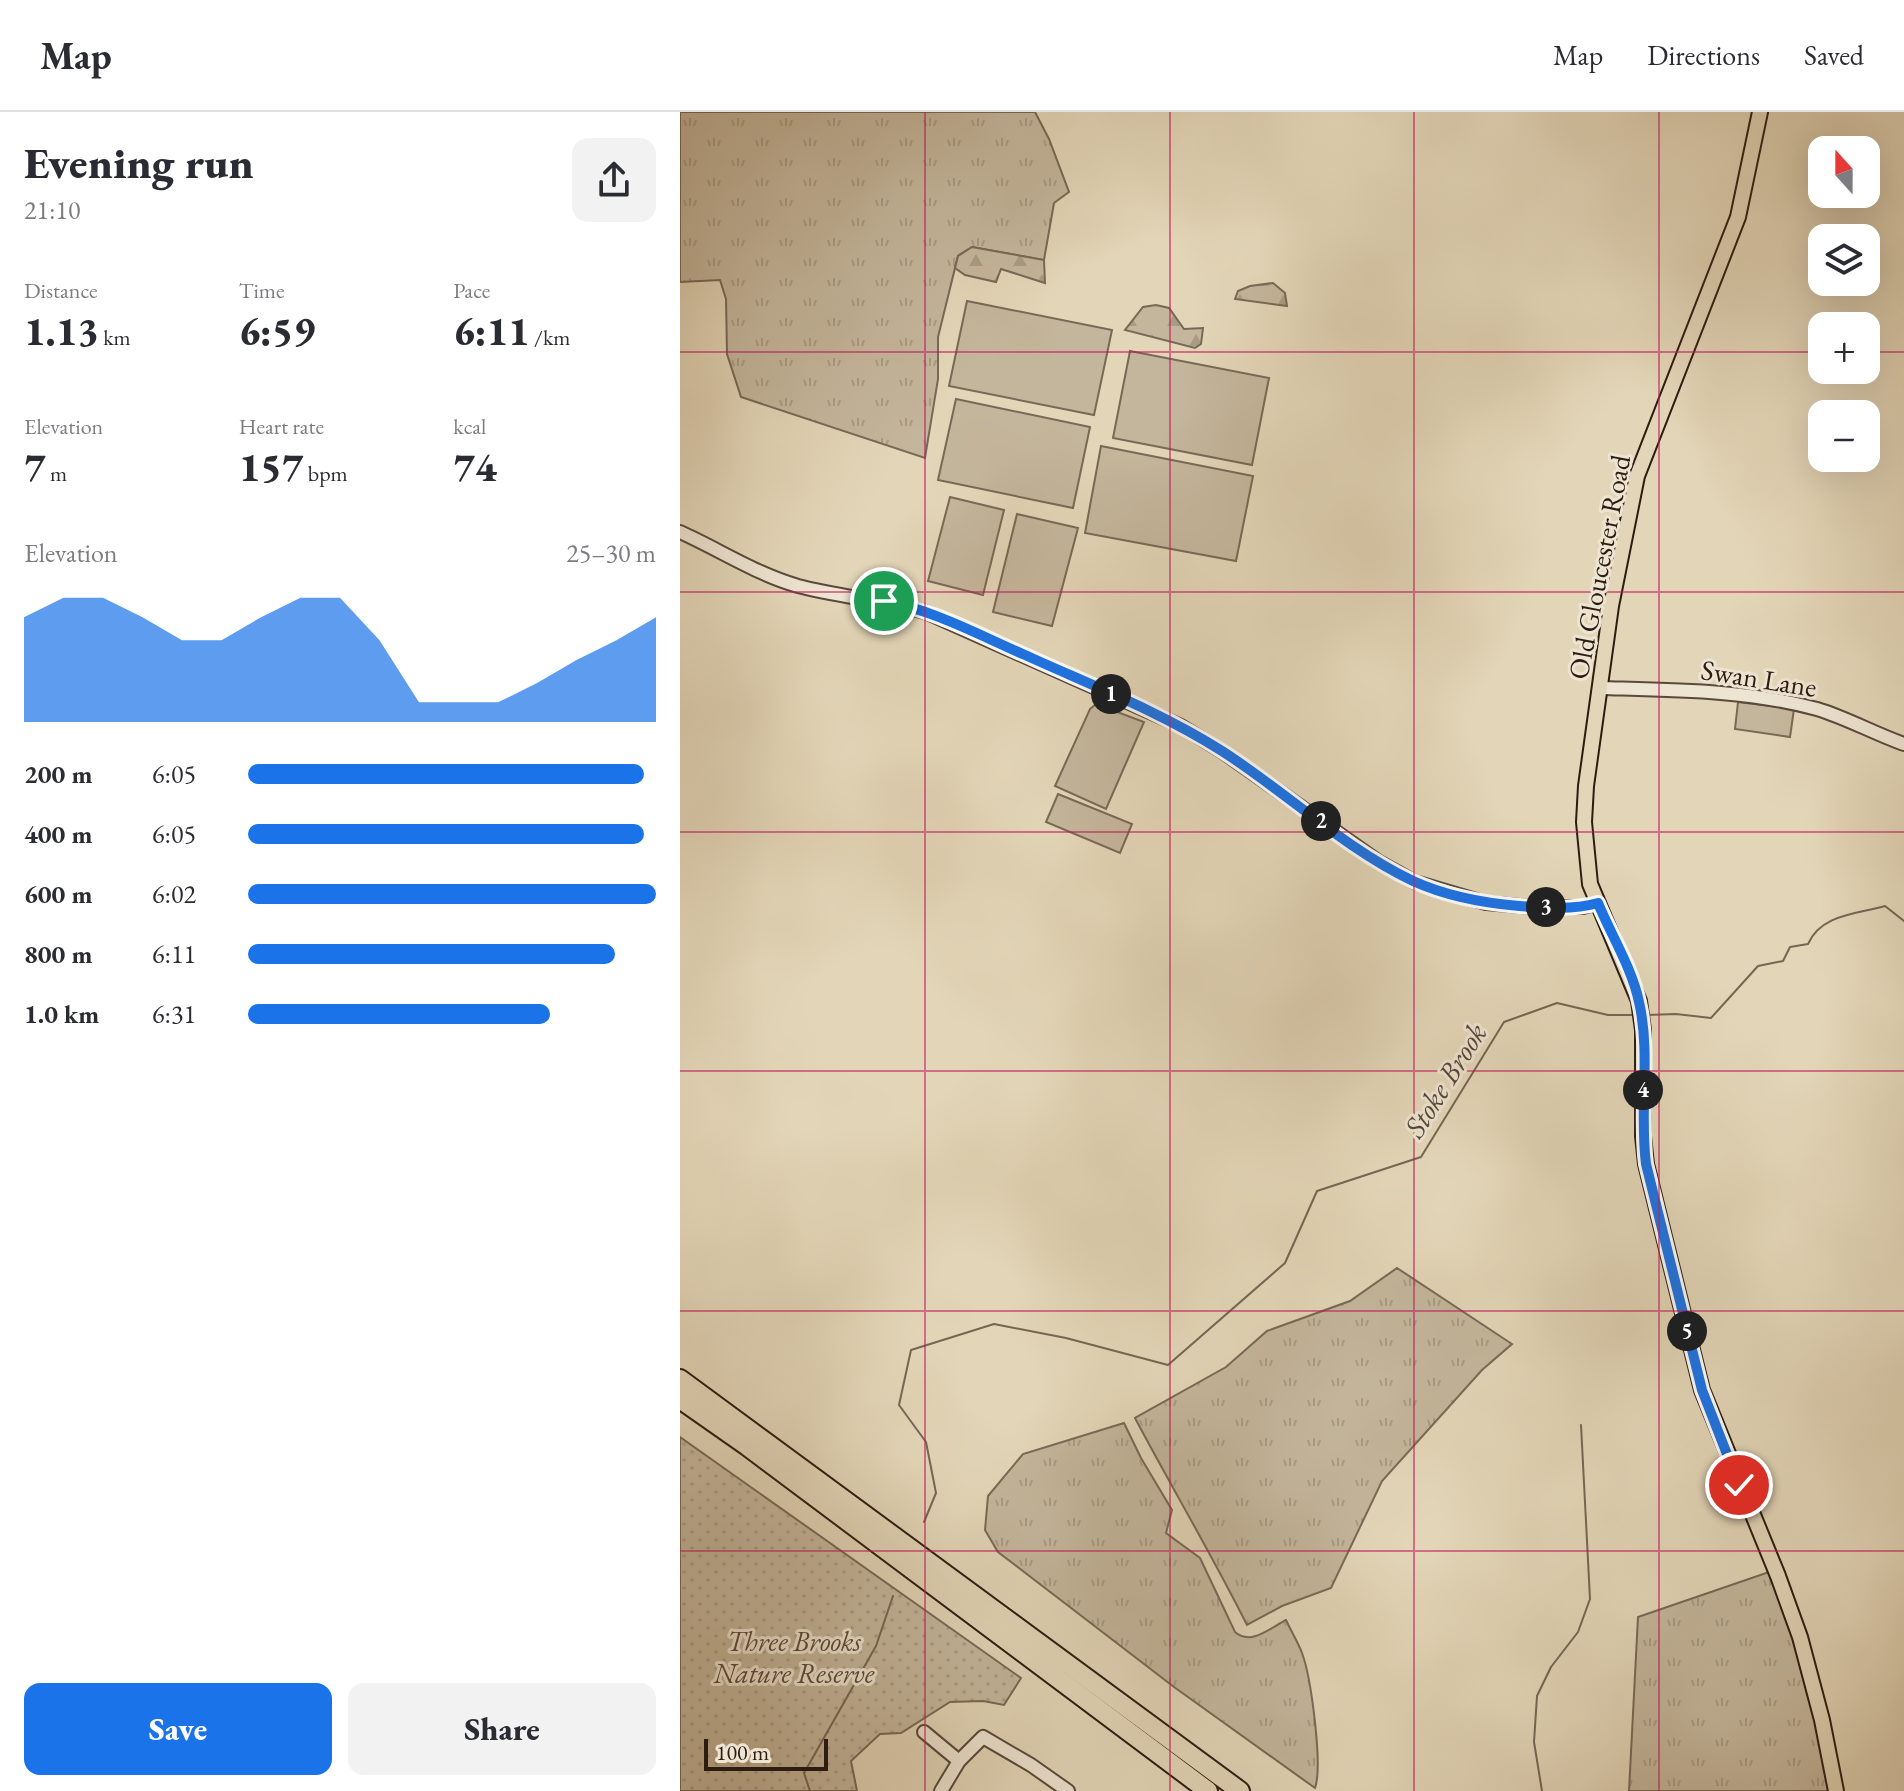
<!DOCTYPE html>
<html lang="en">
<head>
<meta charset="utf-8">
<style>
	:root { --surface:#fff; --page:#f2f2f3; --text:#2b2b33; --muted:#7c7c81; --line:#e1e1e2; --accent:#1a73e8 }
	body { margin:0; font-family:"EB Garamond",serif; background:var(--page); color:var(--text); height:100vh; display:flex; flex-direction:column; font-size:30px; white-space:nowrap }
	* { box-sizing:border-box; margin:0 }
	p { font-size:26px; color:var(--muted) }
	.icon { flex:none; width:44px; height:44px; fill:none; stroke:currentColor; stroke-width:2; stroke-linecap:round; stroke-linejoin:round }
	.map { position:relative; flex:1; overflow:hidden }
	.drawer { display:flex; flex-direction:column; background:var(--surface); width:680px }
	.drawer>* { flex:none }
	.needle { width:52px; rotate:339deg }
	.buttons { position:absolute; left:1128px; top:24px; display:grid; gap:16px }
	.buttons a { display:grid; place-items:center; width:72px; height:72px; border-radius:16px; background:var(--surface); box-shadow:0 8px 32px #0002; font-size:40px }
	.scale { position:absolute; left:24px; bottom:20px; width:124px; box-sizing:border-box; padding-left:8px; border:4px solid #2c1c12; border-top:0; font-size:22px; line-height:28px; white-space:nowrap; color:#2c1c12; -webkit-text-stroke:6px #ede4d1; paint-order:stroke }
	.pin { position:absolute; display:grid; place-items:center; width:68px; height:68px; color:#fff; margin:-34px; border:4px solid #fff; border-radius:50%; box-shadow:0 2px 8px #0007 }
	.km { position:absolute; width:40px; height:40px; margin:-20px; border-radius:50%; background:#222; color:#fff; font-size:22px; line-height:40px; text-align:center }
	.round { display:grid; place-items:center; flex:none; width:84px; height:84px; border-radius:16px; background:var(--page) }
	.summary { display:flex; align-items:center; justify-content:space-between; height:136px; padding:0 24px }
	h1 { font-size:44px; font-weight:800; line-height:60px }
	.stats { display:grid; grid-template-columns:repeat(3,1fr); gap:12px; height:136px; padding:8px 24px }
	.stats div { display:grid; align-content:center }
	.stats b { font-size:40px; font-weight:800 }
	.stats small { font-size:22px; font-weight:400 }
	.stats p { font-size:22px }
	.chart { height:224px; padding:16px 24px }
	.chart p { display:flex; justify-content:space-between }
	.chart svg { width:100%; height:144px; margin-top:8px; fill:var(--accent); opacity:.7 }
	.cta { display:flex; gap:16px; margin-top:auto; padding:16px 24px }
	.cta a { flex:1; height:92px; border-radius:16px; background:var(--accent); color:#fff; font-size:32px; font-weight:800; line-height:92px; text-align:center }
	.cta a+a { background:var(--page); color:var(--text) }
	ul { padding:0 24px; list-style:none; font-size:26px }
	li { display:grid; grid-template-columns:128px 96px 1fr; align-items:center; height:60px }
	li i { height:20px; border-radius:10px; background:var(--accent) }
	header { display:flex; align-items:center; gap:48px; box-sizing:border-box; height:112px; padding:0 40px; background:var(--surface); border-bottom:2px solid var(--line) }
	header strong { font-size:38px }
	nav { display:flex; gap:44px; margin-inline-start:auto; font-size:28px }
	main { display:flex; flex:1; min-height:0 }
	.map>svg:first-child { display:block }
</style>
</head>
<body>
<header>
<strong>Map</strong>
<nav><a>Map</a><a>Directions</a><a>Saved</a></nav>
</header>
<main>
<section class="drawer">
<div class="summary"><div><h1>Evening run</h1><p>21:10</p></div><a class="round"><svg class="icon" aria-label="share" viewBox="0 0 24 24"><path d="M12 15V3M7 8l5-5 5 5M5 13v7h14v-7"/></svg></a></div>
<div class="stats">
<div><p>Distance</p><b>1.13<small> km</small></b></div>
<div><p>Time</p><b>6:59</b></div>
<div><p>Pace</p><b>6:11<small> /km</small></b></div>
</div>
<div class="stats">
<div><p>Elevation</p><b>7<small> m</small></b></div>
<div><p>Heart rate</p><b>157<small> bpm</small></b></div>
<div><p>kcal</p><b>74</b></div>
</div>
<div class="chart"><p><span>Elevation</span>25–30 m</p>
<svg viewBox="0 0 160 44" preserveAspectRatio="none"><path d="M0 44V12L10 6L20 6L30 12L40 19L50 19L60 12L70 6L80 6L90 19L100 38L110 38L120 38L130 32L140 25L150 19L160 12V44z"/></svg>
</div>
<ul>
<li><b>200 m</b>6:05<i style="width:97%"></i></li>
<li><b>400 m</b>6:05<i style="width:97%"></i></li>
<li><b>600 m</b>6:02<i style="width:100%"></i></li>
<li><b>800 m</b>6:11<i style="width:90%"></i></li>
<li><b>1.0 km</b>6:31<i style="width:74%"></i></li>
</ul>
<div class="cta"><a>Save</a><a>Share</a></div>
</section>
<div class="map">
<svg width="1224" height="1679" viewBox="0 0 1224 1679">
	<defs>
		<pattern id="grass-tufts" width="24" height="20" patternUnits="userSpaceOnUse" patternTransform="scale(2)"><rect width="24" height="20" fill="#c4b69c"/><path d="M3 7l-1-3M5 7V3M7 7l1-3M15 17l-1-3M17 17v-4M19 17l1-3" fill="none" stroke="#a99c85"/></pattern>
		<pattern id="forest-firs" width="22" height="20" patternUnits="userSpaceOnUse" patternTransform="scale(2)"><rect width="22" height="20" fill="#c4b69c"/><path d="M5 1l3.5 6h-7zM16 11l3.5 6h-7z" fill="#a99c85"/></pattern>
		<pattern id="park-dots" width="8" height="8" patternUnits="userSpaceOnUse" patternTransform="scale(2)"><rect width="8" height="8" fill="#c4b69c"/><path d="M2 2h.1M6 6h.1" fill="none" stroke="#a99c85" stroke-width="1.8" stroke-linecap="round"/></pattern>
	</defs>
	<rect width="100%" height="100%" fill="#e3d6b8"/>
	<filter id="stains"><feTurbulence type="fractalNoise" baseFrequency=".0025" numOctaves="4"/><feColorMatrix values="0 0 0 0 .2 0 0 0 0 .09 0 0 0 0 .02 0 0 0 .5 -.17"/></filter>
	<radialGradient id="worn" r=".72"><stop offset=".6" stop-color="#630" stop-opacity="0"/><stop offset="1" stop-color="#630" stop-opacity=".3"/></radialGradient>
	<g fill="url(#grass-tufts)" stroke="#786957" stroke-width="2">
		<polygon points="0,0 355,0 369,27 389,80 374,91 364,148 292,135 278,144 258,225 258,267 245,346 61,285 47,242 46,187 40,168 0,170"/>
		<path d="M717,1156l115,76 -30,26 -100,111 -51,107 -49,18 -35,19c-35,-70 -75,-137 -112,-207l91,-51 41,-36 83,-30z"/>
		<path d="M444,1311l17,35 31,52 -6,23 34,25 35,74c16,14 35,-4 51,-12 5,11 12,22 16,33 9,24 21,113 13,135l-141,-101 -176,-135 -13,-22 3,-34 35,-42z"/>
		<polygon points="1092,1459 1120,1525 1156,1679 949,1679 958,1505"/>
	</g>
	<g fill="url(#forest-firs)" stroke="#786957" stroke-width="2">
		<polygon points="292,135 364,148 365,171 321,157 316,170 285,163 275,156 278,144"/>
		<polygon points="593,171 605,181 607,194 555,187 558,179 570,174"/>
		<polygon points="476,193 489,196 504,217 523,216 521,232 515,236 445,218 463,195"/>
	</g>
	<polygon fill="url(#park-dots)" stroke="#786957" stroke-width="2" points="0,1325 341,1566 324,1593 303,1589 270,1590 221,1621 200,1622 171,1649 177,1679 0,1679"/>
	<g fill="#c4b69c" stroke="#786957" stroke-width="2">
		<polygon points="287,189 432,218 414,303 269,274"/>
		<polygon points="450,239 589,266 572,353 433,326"/>
		<polygon points="276,287 410,315 393,396 258,368"/>
		<polygon points="421,334 573,364 556,449 405,421"/>
		<polygon points="270,385 324,398 303,483 248,469"/>
		<polygon points="337,402 398,416 372,514 313,500"/>
		<polygon points="1058,590 1114,597 1110,625 1055,617"/>
		<polygon points="416,592 464,610 426,697 375,674 410,597"/>
		<polygon points="378,682 452,712 440,741 366,710"/>
	</g>
	<g fill="none" stroke-linecap="round" stroke-linejoin="round">
		<g stroke="#756654" stroke-width="2">
			<path d="M967,903l29,-1 35,4 47,-52 25,-5 7,-14 18,-3c13,-30 49,-30 77,-38l19,15"/>
			<polyline points="244,1410 256,1381 246,1330 219,1293 231,1238 314,1212 386,1226 488,1253 605,1151 637,1079 741,1045 824,910 877,891 928,903 953,903"/>
			<polyline points="130,1679 124,1661 196,1534 213,1484"/>
			<polyline points="862,1679 854,1630 857,1584 871,1555 898,1520 910,1487 901,1313"/>
		</g>
		<g stroke="#5a4a3c" stroke-width="16">
			<g id="minor">
				<path d="M0,420c40,18 76,42 118,54 42,11 85,14 127,26l256,114 42,26 156,110 36,20 71,21 45,4h52l15,-4"/>
				<path d="M921,576c72,2 147,2 216,21 30,9 58,25 87,35"/>
				<polyline points="244,1620 279,1649"/>
				<polyline points="261,1679 279,1649 303,1625 351,1653 388,1679"/>
			</g>
		</g>
		<g stroke="#2c1c12" stroke-width="18">
			<polyline id="major" points="1080,0 1058,105 957,364 931,494 906,674 904,710 910,772 959,889 963,918 963,1024 966,1052 1022,1278 1098,1464 1120,1525 1142,1608 1156,1679"/>
		</g>
		<g stroke="#2c1c12" stroke-width="22">
			<g id="highway">
				<polyline points="0,1267 560,1679"/>
				<polyline points="0,1287 67,1334 528,1679"/>
			</g>
		</g>
		<use href="#minor" stroke="#ede4d1" stroke-width="12"/>
		<use href="#major" stroke="#e3d6b8" stroke-width="14"/>
		<use href="#highway" stroke="#e3d6b8" stroke-width="18"/>
	</g>
	<g fill="none" stroke-linecap="round" stroke-linejoin="round">
		<g stroke="#fff" stroke-width="16">
			<path id="route" d="M204,489c50,9 95,34 141,54 66,30 136,57 197,96 64,41 122,97 191,130 33,15 70,22 106,25 25,2 54,4 79,-3 13,32 34,65 41,99 12,52 0,109 7,162l56,226 37,95"/>
		</g>
		<use href="#route" stroke="#1a73e8" stroke-width="10"/>
	</g>
	<path fill="none" stroke="#c2185b" stroke-width="2" stroke-opacity="0.55" d="M245,0v1679M490,0v1679M734,0v1679M979,0v1679M0,240h1142M1186,240h38M0,480h1224M0,720h1224M0,959h1224M0,1199h1224M0,1439h1224"/>
	<g text-anchor="middle" dominant-baseline="central" stroke-width="6" stroke-linejoin="round" paint-order="stroke">
		<g font-size="28" fill="#2c1c12" stroke="#ede4d1">
			<text transform="translate(919 455) rotate(-79)">Old Gloucester Road</text>
			<text transform="translate(1079 566) rotate(9)">Swan Lane</text>
		</g>
		<g font-size="28" font-style="italic" fill="#5a4a3b" stroke="#ede4d1">
			<text x="114" y="1529">Three Brooks<tspan x="114" dy="32">Nature Reserve</tspan></text>
		</g>
		<g font-size="30" font-style="italic" fill="#564738" stroke="#ede4d1">
			<text transform="translate(765 968) rotate(-58)">Stoke Brook</text>
		</g>
	</g>
	<rect width="100%" height="100%" filter="url(#stains)"/>
	<rect width="100%" height="100%" fill="url(#worn)"/>
</svg>
<div class="buttons">
<a><svg class="needle" viewBox="-14 -14 28 28"><path d="M0-13l5 13h-10z" fill="#e53935"/><path d="M0 13l5-13h-10z" fill="#7c7c81"/></svg></a>
<a><svg class="icon" aria-label="layers" viewBox="0 0 24 24"><path d="M12 4l9 5-9 5-9-5zM3 14l9 5 9-5"/></svg></a>
<a>+</a>
<a>−</a>
</div>
<div class="scale">100 m</div>
<div class="pin" style="left:204px;top:489px;background:#1e9e55"><svg class="icon" aria-label="arrive" viewBox="0 0 24 24"><path d="M6 21V4h12l-3 4 3 4H6"/></svg></div>
<div class="pin" style="left:1059px;top:1373px;background:#d93025"><svg class="icon" aria-label="check" viewBox="0 0 24 24"><path d="M5 12l5 5 9-10"/></svg></div>
<b class="km" style="left:431px;top:582px">1</b>
<b class="km" style="left:641px;top:709px">2</b>
<b class="km" style="left:866px;top:795px">3</b>
<b class="km" style="left:963px;top:978px">4</b>
<b class="km" style="left:1007px;top:1219px">5</b>
</div>
</main>
</body>
</html>
